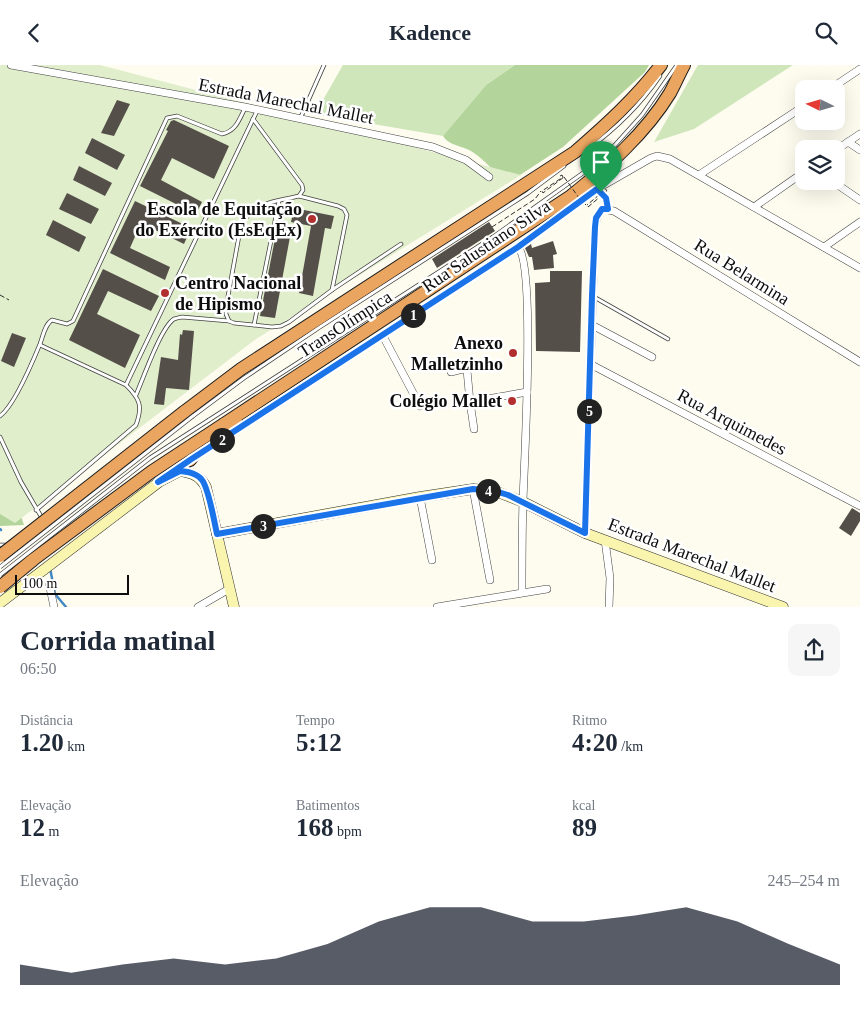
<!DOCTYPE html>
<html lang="pt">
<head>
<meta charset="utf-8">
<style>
	:root { --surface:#fff; --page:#f6f6f7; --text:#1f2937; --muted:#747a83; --accent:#111827 }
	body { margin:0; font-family:Georgia,serif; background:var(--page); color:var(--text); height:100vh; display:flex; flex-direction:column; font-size:19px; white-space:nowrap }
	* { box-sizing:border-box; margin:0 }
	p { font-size:16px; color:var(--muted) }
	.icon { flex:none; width:28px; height:28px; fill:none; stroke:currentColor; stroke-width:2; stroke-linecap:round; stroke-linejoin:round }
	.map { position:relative; height:542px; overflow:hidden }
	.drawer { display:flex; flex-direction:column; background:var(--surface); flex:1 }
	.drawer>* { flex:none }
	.needle { width:32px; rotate:275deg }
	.fabs { position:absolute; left:795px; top:15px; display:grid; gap:10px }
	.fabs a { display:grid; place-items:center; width:50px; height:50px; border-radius:10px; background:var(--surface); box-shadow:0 5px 20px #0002; font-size:25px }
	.scale { position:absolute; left:15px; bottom:12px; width:114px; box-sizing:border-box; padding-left:5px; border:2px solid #0d0d0d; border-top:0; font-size:14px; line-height:18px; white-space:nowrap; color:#0d0d0d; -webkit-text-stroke:4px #fff; paint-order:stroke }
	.pin { position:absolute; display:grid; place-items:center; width:42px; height:42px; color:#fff; margin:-51px -21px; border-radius:50% 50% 50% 0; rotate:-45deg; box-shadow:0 0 5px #0007 }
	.pin .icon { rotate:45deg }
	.km { position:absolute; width:25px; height:25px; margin:-12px; border-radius:50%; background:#222; color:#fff; font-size:14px; line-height:25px; text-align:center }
	.round { display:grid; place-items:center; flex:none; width:52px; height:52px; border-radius:10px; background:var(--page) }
	.headline { display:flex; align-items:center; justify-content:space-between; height:85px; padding:0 20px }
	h1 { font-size:28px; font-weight:700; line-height:38px }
	.stats { display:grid; grid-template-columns:repeat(3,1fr); gap:8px; height:85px; padding:5px 20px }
	.stats div { display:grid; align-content:center }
	.stats b { font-size:25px; font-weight:700 }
	.stats small { font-size:14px; font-weight:400 }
	.stats p { font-size:14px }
	.chart { height:140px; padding:10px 20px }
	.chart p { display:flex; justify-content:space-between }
	.chart svg { width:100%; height:90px; margin-top:5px; fill:var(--accent); opacity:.7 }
	header { display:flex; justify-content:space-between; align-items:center; height:65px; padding:0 20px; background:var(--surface); font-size:22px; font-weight:700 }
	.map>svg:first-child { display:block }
</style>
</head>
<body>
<header><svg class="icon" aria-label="back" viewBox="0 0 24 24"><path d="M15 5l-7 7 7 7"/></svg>Kadence<svg class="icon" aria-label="search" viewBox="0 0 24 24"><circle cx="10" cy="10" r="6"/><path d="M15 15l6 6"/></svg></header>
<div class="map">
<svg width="860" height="542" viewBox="0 0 860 542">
	<rect width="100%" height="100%" fill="#fefcef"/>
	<g fill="#cfe6ba">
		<polygon points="343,0 515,0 486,20 443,71 315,49"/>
		<polygon points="698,0 793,0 694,64 654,77"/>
	</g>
	<g fill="#b3d59b">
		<path d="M515,0h134l-4,7 -82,75 -57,37c-11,-12 -21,-24 -35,-33 -9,-5 -23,-6 -28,-15l43,-51z"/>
		<polygon points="0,389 24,460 0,461"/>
	</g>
	<polygon fill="#e0eecc" points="0,0 100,0 521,110 256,274 15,458 0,449"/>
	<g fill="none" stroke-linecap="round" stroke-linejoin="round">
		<g stroke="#438ac4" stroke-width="2.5">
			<polyline points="0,464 1,465"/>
			<polyline points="50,503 55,529 66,542"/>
		</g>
	</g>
	<g fill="#554f4a">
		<polygon points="117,35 130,39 114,71 101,68"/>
		<polygon points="174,55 229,81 214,114 172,93 161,115 202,137 196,149 140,121 168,66 166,65 171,56"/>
		<polygon points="92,73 125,90 117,105 85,88"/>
		<polygon points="79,101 112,118 105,131 73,115"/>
		<polygon points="67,128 99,144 91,159 59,144"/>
		<polygon points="135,136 191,163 184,179 141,158 130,183 170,202 165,215 110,188"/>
		<polygon points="294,143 334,151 331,164 325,163 313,231 299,228 311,161 291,157"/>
		<polygon points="53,155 86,172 79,187 46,170"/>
		<polygon points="489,157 495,166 437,203 432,194"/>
		<polygon points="278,158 292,161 275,253 260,251"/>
		<polygon points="553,176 557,189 553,190 554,203 534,205 532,192 529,192 525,183 531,179 532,183"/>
		<polygon points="103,204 159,231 151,246 108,226 97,249 140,270 125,303 69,275"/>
		<polygon points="550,206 582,206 580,287 536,286 535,218 550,217"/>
		<polygon points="183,265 194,266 189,325 166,323 164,340 154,339 161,292 178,295 180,269 182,270"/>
		<polygon points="12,268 26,273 14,302 1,296"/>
		<polygon points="852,443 860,448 860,456 851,471 839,463"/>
	</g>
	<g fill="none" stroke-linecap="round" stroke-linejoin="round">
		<g stroke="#404040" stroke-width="4.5">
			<g id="lane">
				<path d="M253,54l49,66 1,5 -4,6c-25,6 -43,5 -58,29l-15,82v7l3,7 5,2 38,4 9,-1 8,-4 43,-32 69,-46"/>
				<polyline points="300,54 324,0"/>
				<path d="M587,85c27,-20 54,-46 73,-74"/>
				<polyline points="299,131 338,141 344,144 347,150 332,225"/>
				<polyline points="594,232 668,274"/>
				<polyline points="254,260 279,136"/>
				<polyline points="126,320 257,46"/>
				<path d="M136,330c7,-16 25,-68 38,-76 0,0 7,-2 8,-2l47,4"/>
				<path d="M0,351c14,-10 33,-55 40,-72 3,-8 5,-20 12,-24l15,4 6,-3 94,-203 10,-2 45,18c14,-3 17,-14 23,-26"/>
				<polyline points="193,351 244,313 320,262 528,128 564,101"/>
				<polyline points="209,355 493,172 583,108 615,80 642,50 677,0"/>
				<polyline points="0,372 21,417 42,453"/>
				<path d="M36,445l100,-85c7,-19 4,-26 -10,-40l-86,-40"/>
				<polyline points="0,480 8,480"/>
			</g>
		</g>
		<g stroke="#404040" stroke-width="8">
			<g id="street">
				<polyline points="11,0 245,42 433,82 466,95 489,112"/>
				<polyline points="830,24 860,4"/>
				<polyline points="848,77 860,85"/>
				<polyline points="836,85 860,69"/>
				<polyline points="699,110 804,41"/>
				<polyline points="832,116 860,135"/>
				<polyline points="754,142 804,107"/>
				<path d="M518,182c18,17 6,219 5,254 -1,30 -1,61 -1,91"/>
				<polyline points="824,182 860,157"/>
				<polyline points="592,260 652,292"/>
				<polyline points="383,271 420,341"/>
				<polyline points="590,299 860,441"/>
				<polyline points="451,307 463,304 467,305 470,337"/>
				<polyline points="474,364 470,337 527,327"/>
				<polyline points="218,377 518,182 597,124 651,93 657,91 670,94 860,203"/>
				<polyline points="473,424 490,515"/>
				<polyline points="420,432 432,495"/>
				<polyline points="585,468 595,162 597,153 602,144 614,146 860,297"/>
				<polyline points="605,475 610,513 609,542"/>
				<polyline points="49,518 54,542"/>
				<polyline points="198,542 229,524"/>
				<polyline points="437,542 547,524"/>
			</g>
		</g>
		<g stroke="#2f2f2f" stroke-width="11">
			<g id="secondary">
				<polyline points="217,469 420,432 473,424 495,426 523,437 585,468 783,542"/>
				<path d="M0,538l159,-121 21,-11c13,2 20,5 26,16l28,120"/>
			</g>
		</g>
		<g stroke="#1e1e1e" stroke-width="14">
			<g id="highway">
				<path d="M184,347l57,-43 334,-217c31,-27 61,-54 86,-87"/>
				<path d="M224,359l347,-228c37,-30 74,-62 99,-103 5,-9 9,-19 14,-28"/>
				<polyline points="190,395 195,388 236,357"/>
			</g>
		</g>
		<g stroke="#2f2f2f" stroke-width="1" stroke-dasharray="5 2.5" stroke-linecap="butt">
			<polyline points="560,111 562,110 563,112 542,126 543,128 564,112"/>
			<polyline points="603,129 607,136"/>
			<polyline points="492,162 535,134 541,126"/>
			<polyline points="0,230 9,235"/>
		</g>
		<use href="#lane" stroke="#fff" stroke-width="3"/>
		<use href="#street" stroke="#fff" stroke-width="7"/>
		<use href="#secondary" stroke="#f9f4ae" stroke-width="10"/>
		<use href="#highway" stroke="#eaa560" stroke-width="12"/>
		<g stroke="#404040" stroke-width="4.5" stroke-linecap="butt">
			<g id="lane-bridge">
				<polyline points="0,502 193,351"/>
				<polyline points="0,510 150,393 209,355"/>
			</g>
		</g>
		<g stroke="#1e1e1e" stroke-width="14" stroke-linecap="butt">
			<g id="highway-bridge">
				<polyline points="0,491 184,347"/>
				<polyline points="0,522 34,494 151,407 224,359"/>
			</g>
		</g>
		<polyline stroke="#2f2f2f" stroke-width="1" stroke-dasharray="5 2.5" stroke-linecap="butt" points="564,112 582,137 604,122 607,126 588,142 584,138 604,123 605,125 587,140"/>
		<use href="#lane-bridge" stroke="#fff" stroke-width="3"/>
		<use href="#highway-bridge" stroke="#eaa560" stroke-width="12"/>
	</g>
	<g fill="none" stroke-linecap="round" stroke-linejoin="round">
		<g stroke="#fff" stroke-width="10">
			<path id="route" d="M597,124l9,9 2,11h-6l-6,9 -1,9 -3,69 -7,237 -77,-38 -13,-4 -22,-2 -256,45c-3,-13 -8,-45 -15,-54 -5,-7 -14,-8 -22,-9l-22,11 32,-22 328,-213z"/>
		</g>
		<use href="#route" stroke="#1a73e8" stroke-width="6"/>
	</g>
	<g fill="#b32f2f" stroke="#fff" stroke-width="2">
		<circle cx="312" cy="154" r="5"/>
		<circle cx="165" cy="228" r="5"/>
		<circle cx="513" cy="288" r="5"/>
		<circle cx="512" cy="336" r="5"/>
	</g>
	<g text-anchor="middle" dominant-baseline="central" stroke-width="5" stroke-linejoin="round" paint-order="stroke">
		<g font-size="18" fill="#0d0d0d" stroke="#fff">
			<text transform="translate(286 36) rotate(11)">Estrada Marechal Mallet</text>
			<text transform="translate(486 181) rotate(-34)">Rua Salustiano Silva</text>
			<text transform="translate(742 207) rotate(32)">Rua Belarmina</text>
			<text transform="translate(345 259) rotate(-33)">TransOlímpica</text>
			<text transform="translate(732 357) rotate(28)">Rua Arquimedes</text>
			<text transform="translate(692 490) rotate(21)">Estrada Marechal Mallet</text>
		</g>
		<g font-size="18" font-weight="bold" fill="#0d0d0d" stroke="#fff" text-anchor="end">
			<text x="302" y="144">Escola de Equitação<tspan x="302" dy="21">do Exército (EsEqEx)</tspan></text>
			<text x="175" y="218" text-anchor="start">Centro Nacional<tspan x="175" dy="21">de Hipismo</tspan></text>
			<text x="503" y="278">Anexo<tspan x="503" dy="21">Malletzinho</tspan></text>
			<text x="502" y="336">Colégio Mallet</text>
		</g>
	</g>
</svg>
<div class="fabs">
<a><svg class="needle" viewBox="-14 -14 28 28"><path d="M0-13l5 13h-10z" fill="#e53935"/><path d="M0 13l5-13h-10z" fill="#747a83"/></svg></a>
<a><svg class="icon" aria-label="layers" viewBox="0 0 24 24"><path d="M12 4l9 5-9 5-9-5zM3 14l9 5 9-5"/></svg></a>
</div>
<div class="scale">100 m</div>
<div class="pin" style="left:601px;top:127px;background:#1e9e55"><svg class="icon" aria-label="arrive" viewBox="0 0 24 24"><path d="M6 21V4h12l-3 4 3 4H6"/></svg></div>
<b class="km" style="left:413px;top:250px">1</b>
<b class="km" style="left:222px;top:375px">2</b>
<b class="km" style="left:263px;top:461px">3</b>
<b class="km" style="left:488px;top:426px">4</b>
<b class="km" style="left:589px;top:346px">5</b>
</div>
<section class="drawer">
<div class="headline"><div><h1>Corrida matinal</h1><p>06:50</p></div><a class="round"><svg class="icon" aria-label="share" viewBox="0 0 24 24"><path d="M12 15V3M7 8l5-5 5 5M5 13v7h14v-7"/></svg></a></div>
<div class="stats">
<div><p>Distância</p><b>1.20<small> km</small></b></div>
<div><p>Tempo</p><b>5:12</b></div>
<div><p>Ritmo</p><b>4:20<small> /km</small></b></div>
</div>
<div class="stats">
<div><p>Elevação</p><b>12<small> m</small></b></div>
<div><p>Batimentos</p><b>168<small> bpm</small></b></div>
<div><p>kcal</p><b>89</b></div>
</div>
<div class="chart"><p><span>Elevação</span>245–254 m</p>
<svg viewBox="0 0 160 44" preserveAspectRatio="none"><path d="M0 44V34L10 38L20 34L30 31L40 34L50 31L60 24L70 13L80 6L90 6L100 13L110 13L120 10L130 6L140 13L150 24L160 34V44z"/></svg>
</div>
</section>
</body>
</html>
